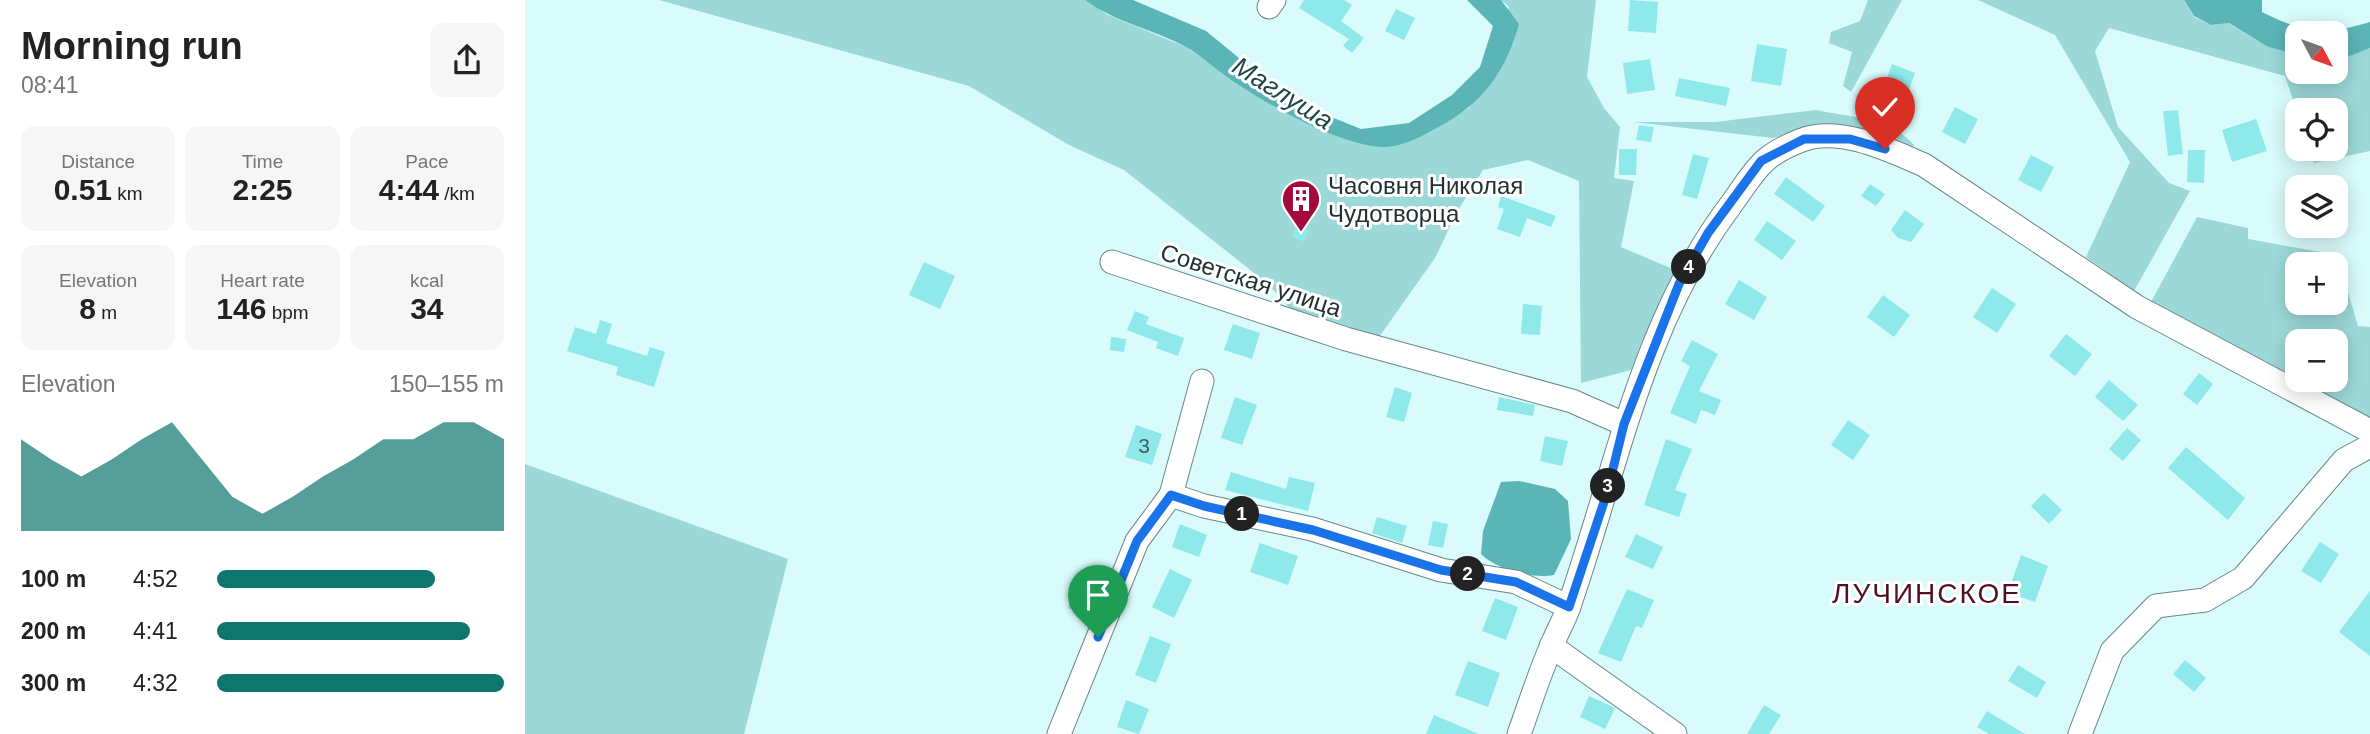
<!DOCTYPE html>
<html lang="en">
<head>
<meta charset="utf-8">
<style>
	:root { --surface:#fff; --page:#f6f6f6; --text:#222; --muted:#767676; --accent:#0f766e }
	body { margin:0; font-family:Arial,sans-serif; background:var(--page); color:var(--text); height:100vh; display:flex; flex-direction:column; font-size:26px; white-space:nowrap }
	* { box-sizing:border-box; margin:0 }
	p { font-size:23px; color:var(--muted) }
	.icon { flex:none; width:38px; height:38px; fill:none; stroke:currentColor; stroke-width:2; stroke-linecap:round; stroke-linejoin:round }
	.map { position:relative; flex:1; overflow:hidden }
	.sheet { display:flex; flex-direction:column; background:var(--surface); width:525px }
	.sheet>* { flex:none }
	.needle { width:46px; rotate:131deg }
	.fabs { position:absolute; left:1760px; top:21px; display:grid; gap:14px }
	.fabs a { display:grid; place-items:center; width:63px; height:63px; border-radius:14px; background:var(--surface); box-shadow:0 4px 18px #0003; font-size:35px }
	.pin { position:absolute; display:grid; place-items:center; width:60px; height:60px; color:#fff; margin:-72px -30px; border-radius:50% 50% 50% 0; rotate:-45deg; box-shadow:0 0 7px #0007 }
	.pin .icon { rotate:45deg }
	.km { position:absolute; width:35px; height:35px; margin:-18px; border-radius:50%; background:#222; color:#fff; font-size:19px; line-height:35px; text-align:center }
	.round { display:grid; place-items:center; flex:none; width:74px; height:74px; border-radius:14px; background:var(--page) }
	.headline { display:flex; align-items:center; justify-content:space-between; height:119px; padding:0 21px }
	h1 { font-size:38px; font-weight:700; line-height:52px }
	.metrics { display:grid; grid-template-columns:repeat(3,1fr); gap:10px; height:119px; padding:7px 21px }
	.metrics div { display:grid; align-content:center; border-radius:14px; background:var(--page); text-align:center }
	.metrics b { font-size:30px; font-weight:700 }
	.metrics small { font-size:19px; font-weight:400 }
	.metrics p { font-size:19px }
	.chart { height:196px; padding:14px 21px }
	.chart p { display:flex; justify-content:space-between }
	.chart svg { width:100%; height:126px; margin-top:7px; fill:var(--accent); opacity:.7 }
	ul { padding:0 21px; list-style:none; font-size:23px }
	li { display:grid; grid-template-columns:112px 84px 1fr; align-items:center; height:52px }
	li i { height:18px; border-radius:9px; background:var(--accent) }
	main { display:flex; flex:1; min-height:0 }
	.map>svg:first-child { display:block }
</style>
</head>
<body>
<main>
<section class="sheet">
<div class="headline"><div><h1>Morning run</h1><p>08:41</p></div><a class="round"><svg class="icon" aria-label="share" viewBox="0 0 24 24"><path d="M12 15V3M7 8l5-5 5 5M5 13v7h14v-7"/></svg></a></div>
<div class="metrics">
<div><p>Distance</p><b>0.51<small> km</small></b></div>
<div><p>Time</p><b>2:25</b></div>
<div><p>Pace</p><b>4:44<small> /km</small></b></div>
</div>
<div class="metrics">
<div><p>Elevation</p><b>8<small> m</small></b></div>
<div><p>Heart rate</p><b>146<small> bpm</small></b></div>
<div><p>kcal</p><b>34</b></div>
</div>
<div class="chart"><p><span>Elevation</span>150–155 m</p>
<svg viewBox="0 0 160 44" preserveAspectRatio="none"><path d="M0 44V12L10 19L20 25L30 19L40 12L50 6L60 19L70 32L80 38L90 32L100 25L110 19L120 12L130 12L140 6L150 6L160 12V44z"/></svg>
</div>
<ul>
<li><b>100 m</b>4:52<i style="width:76%"></i></li>
<li><b>200 m</b>4:41<i style="width:88%"></i></li>
<li><b>300 m</b>4:32<i style="width:100%"></i></li>
</ul>
</section>
<div class="map">
<svg width="1845" height="734" viewBox="0 0 1845 734">
	<rect width="100%" height="100%" fill="#d9fbfb"/>
	<g fill="#9dd8d8" fill-rule="evenodd">
		<polygon points="134,0 560,0 583,15 661,47 752,108 861,147 905,132 944,108 984,7 976,0 1071,0 1062,77 1079,108 1095,127 1089,178 1109,181 1096,247 1150,270 1110,369 1056,383 1054,181 1003,160 958,170 932,212 910,258 847,347 780,325 743,284 599,170 544,145 444,86"/>
		<polygon points="1343,0 1377,0 1326,92 1318,86 1327,52 1304,43 1306,32 1335,21"/>
		<polygon points="1453,0 1659,0 1669,17 1686,25 1703,23 1743,47 1773,55 1773,72 1811,72 1811,56 1825,56 1845,48 1845,151 1789,163 1784,149 1811,149 1811,110 1773,110 1773,114 1760,76 1584,28 1570,51 1593,127 1644,183 1665,191 1609,291 1561,257 1605,162 1530,35"/>
		<path d="M1291,110c33,7 75,8 98,35l-2,5 -109,-18 -30,6 -140,-16h82z"/>
		<path d="M1672,217l51,11v11l89,16 21,71 12,1v94l-219,-119zM1773,264h38v39h-38zM1773,341h38v39h-38z"/>
		<polygon points="0,464 263,559 219,734 0,734"/>
	</g>
	<g fill="#5bb5b7">
		<path d="M560,0h48l73,31 71,58 37,21 47,19 48,-6 43,-28 28,-28 13,-41 -26,-26h34l18,24c-12,43 -32,74 -70,97 -17,10 -44,26 -64,26 -44,0 -119,-43 -155,-68 -15,-10 -28,-23 -44,-32 -33,-18 -70,-24 -101,-47z"/>
		<path d="M1659,0h78v12c43,21 61,24 108,10v26l-20,8h-14v-23h-38v22l-30,-8 -39,-24 -18,2 -17,-9z"/>
		<path d="M994,481l36,8 13,12 3,38 -17,36c-21,4 -57,-5 -73,-21l2,-23 18,-49z"/>
	</g>
	<g fill="#8fe9ea">
		<polygon points="779,0 819,0 827,5 816,21 839,38 827,53 818,46 824,39 774,8"/>
		<polygon points="1105,0 1133,2 1131,33 1103,31"/>
		<polygon points="871,9 890,18 879,40 860,31"/>
		<polygon points="1232,44 1262,49 1256,86 1226,81"/>
		<polygon points="1125,59 1130,90 1102,94 1098,63"/>
		<polygon points="1367,64 1390,73 1380,101 1357,92"/>
		<polygon points="1154,78 1205,88 1201,106 1150,96"/>
		<polygon points="1430,107 1453,119 1440,144 1417,132"/>
		<polygon points="1653,110 1658,154 1643,156 1638,111"/>
		<polygon points="1731,119 1742,151 1707,162 1697,130"/>
		<polygon points="1114,125 1129,127 1126,142 1111,140"/>
		<polygon points="1094,149 1112,149 1111,175 1094,175"/>
		<polygon points="1663,150 1680,150 1679,183 1662,182"/>
		<polygon points="1168,154 1184,158 1172,199 1157,195"/>
		<polygon points="1506,155 1529,167 1516,192 1493,180"/>
		<polygon points="1261,177 1300,206 1288,222 1249,194"/>
		<polygon points="1345,184 1360,194 1351,206 1336,196"/>
		<polygon points="976,196 1031,216 1026,227 1002,218 995,237 972,229 979,209 973,207"/>
		<polygon points="1380,210 1399,224 1386,242 1373,238 1366,230"/>
		<polygon points="1242,221 1271,241 1257,260 1229,240"/>
		<polygon points="772,225 784,230 779,242 767,236"/>
		<polygon points="399,262 430,276 415,309 384,295"/>
		<polygon points="1214,280 1242,297 1229,320 1200,304"/>
		<polygon points="1467,288 1491,304 1472,333 1448,317"/>
		<polygon points="1358,295 1385,315 1369,337 1342,317"/>
		<polygon points="998,304 1017,306 1015,335 996,334"/>
		<polygon points="610,311 624,317 621,324 659,338 653,356 631,348 633,342 602,330"/>
		<polygon points="75,320 87,324 81,343 122,356 125,347 140,352 129,387 91,375 93,367 42,351 50,327 71,334"/>
		<polygon points="708,324 735,333 727,359 699,350"/>
		<polygon points="1541,334 1567,354 1550,376 1524,356"/>
		<polygon points="586,337 601,339 599,352 585,350"/>
		<polygon points="1167,340 1193,354 1174,391 1196,400 1190,415 1176,410 1171,424 1145,413 1165,366 1156,361"/>
		<polygon points="1674,373 1688,384 1672,405 1658,394"/>
		<polygon points="1584,380 1613,405 1598,421 1570,397"/>
		<polygon points="870,387 887,393 879,422 861,417"/>
		<polygon points="710,397 732,405 717,445 696,438"/>
		<polygon points="974,397 1010,405 1008,416 972,410"/>
		<polygon points="1323,420 1345,435 1328,460 1306,445"/>
		<polygon points="611,425 637,434 627,465 600,457"/>
		<polygon points="1602,428 1616,440 1598,461 1584,449"/>
		<polygon points="1020,436 1043,441 1037,466 1015,461"/>
		<polygon points="1141,439 1167,449 1150,490 1162,494 1154,517 1119,505"/>
		<polygon points="1661,447 1720,498 1703,520 1643,468"/>
		<polygon points="706,472 761,489 764,477 790,483 783,511 700,490"/>
		<polygon points="1519,493 1537,510 1524,524 1506,506"/>
		<polygon points="852,517 882,526 877,543 847,533"/>
		<polygon points="908,521 923,524 918,548 903,545"/>
		<polygon points="655,524 682,535 674,557 647,547"/>
		<polygon points="1111,534 1138,547 1128,569 1100,557"/>
		<polygon points="1795,542 1814,554 1796,583 1776,571"/>
		<polygon points="735,543 773,556 763,585 725,572"/>
		<polygon points="1496,555 1523,566 1510,602 1483,592"/>
		<polygon points="645,569 667,580 649,618 627,607"/>
		<polygon points="554,577 575,585 564,616 543,608"/>
		<polygon points="1102,589 1129,600 1117,628 1111,626 1096,662 1073,653"/>
		<polygon points="1845,591 1845,656 1814,632"/>
		<polygon points="970,598 993,607 981,640 957,631"/>
		<polygon points="625,636 646,644 631,683 610,675"/>
		<polygon points="1660,660 1681,678 1669,692 1648,674"/>
		<polygon points="943,661 975,673 963,707 930,695"/>
		<polygon points="1493,665 1521,682 1512,698 1483,681"/>
		<polygon points="1064,696 1090,708 1080,729 1055,717"/>
		<polygon points="601,700 624,709 614,734 592,727"/>
		<polygon points="1239,705 1256,715 1244,734 1222,734"/>
		<polygon points="1462,711 1500,734 1464,734 1452,727"/>
		<polygon points="909,715 954,734 901,734"/>
	</g>
	<g fill="none" stroke-linecap="round" stroke-linejoin="round">
		<g stroke="#688888" stroke-width="25">
			<g id="minor">
				<polyline points="744,7 749,0"/>
				<polyline points="587,262 821,339 1047,401 1099,424"/>
				<polyline points="646,495 679,506 787,529 916,570 991,582 1044,607"/>
				<polyline points="1026,646 1150,734"/>
				<polyline points="534,734 612,541 646,495 677,381"/>
				<path d="M994,734c11,-30 20,-60 33,-89 5,-13 13,-26 17,-39 47,-135 73,-283 161,-400 25,-34 29,-50 72,-66 38,-14 87,10 122,25l213,142 233,124"/>
				<polyline points="1555,734 1587,651 1631,606 1680,600 1718,578 1819,460 1845,446"/>
			</g>
		</g>
		<use href="#minor" stroke="#fff" stroke-width="23"/>
	</g>
	<g fill="none" stroke-linecap="round" stroke-linejoin="round">
		<g stroke="#fff" stroke-width="14">
			<polyline id="route" points="573,637 612,541 646,495 679,506 788,530 916,570 991,582 1044,607 1082,493 1099,424 1154,284 1183,233 1236,161 1279,139 1325,139 1360,149"/>
		</g>
		<use href="#route" stroke="#1a73e8" stroke-width="9"/>
	</g>
	<defs>
		<g id="building-pin" transform="scale(2.0125)"><path d="M0 17L-7.5 6A9.5 9.5 0 1 1 7.5 6Z" fill="#a4093e" stroke="#fff"/><path d="M-4-6H4V6H1V3H-1V6H-4ZM-2.5-4.3h1.7v1.8h-1.7ZM.8-4.3h1.7v1.8H.8ZM-2.5-1h1.7V.8h-1.7ZM.8-1h1.7V.8H.8Z" fill="#fff"/></g>
	</defs>
	<g fill-rule="evenodd">
		<use href="#building-pin" x="776" y="199"/>
	</g>
	<g text-anchor="middle" dominant-baseline="central" stroke-width="6" stroke-linejoin="round" paint-order="stroke">
		<g font-size="21" fill="#3d5e5e">
			<text x="619" y="445">3</text>
		</g>
		<g font-size="24" fill="#223030" stroke="#fff" text-anchor="start">
			<text x="803" y="185">Часовня Николая<tspan x="803" dy="28">Чудотворца</tspan></text>
		</g>
		<g font-size="24" fill="#223030" stroke="#fff">
			<text transform="translate(726 280) rotate(18)">Советская улица</text>
		</g>
		<g font-size="26" font-style="italic" fill="#1c4647" stroke="#fff">
			<text transform="translate(758 93) rotate(32)">Маглуша</text>
		</g>
		<g font-size="28" letter-spacing="2" fill="#530e20" stroke="#fff">
			<text x="1402" y="593">ЛУЧИНСКОЕ</text>
		</g>
	</g>
</svg>
<div class="fabs">
<a><svg class="needle" viewBox="-14 -14 28 28"><path d="M0-13l5 13h-10z" fill="#e53935"/><path d="M0 13l5-13h-10z" fill="#767676"/></svg></a>
<a><svg class="icon" aria-label="locate" viewBox="0 0 24 24"><circle cx="12" cy="12" r="6"/><path d="M12 2v4M12 18v4M2 12h4M18 12h4"/></svg></a>
<a><svg class="icon" aria-label="layers" viewBox="0 0 24 24"><path d="M12 4l9 5-9 5-9-5zM3 14l9 5 9-5"/></svg></a>
<a>+</a>
<a>−</a>
</div>
<div class="pin" style="left:573px;top:637px;background:#1e9e55"><svg class="icon" aria-label="arrive" viewBox="0 0 24 24"><path d="M6 21V4h12l-3 4 3 4H6"/></svg></div>
<div class="pin" style="left:1360px;top:149px;background:#d93025"><svg class="icon" aria-label="check" viewBox="0 0 24 24"><path d="M5 12l5 5 9-10"/></svg></div>
<b class="km" style="left:717px;top:514px">1</b>
<b class="km" style="left:943px;top:574px">2</b>
<b class="km" style="left:1083px;top:486px">3</b>
<b class="km" style="left:1164px;top:267px">4</b>
</div>
</main>
</body>
</html>
